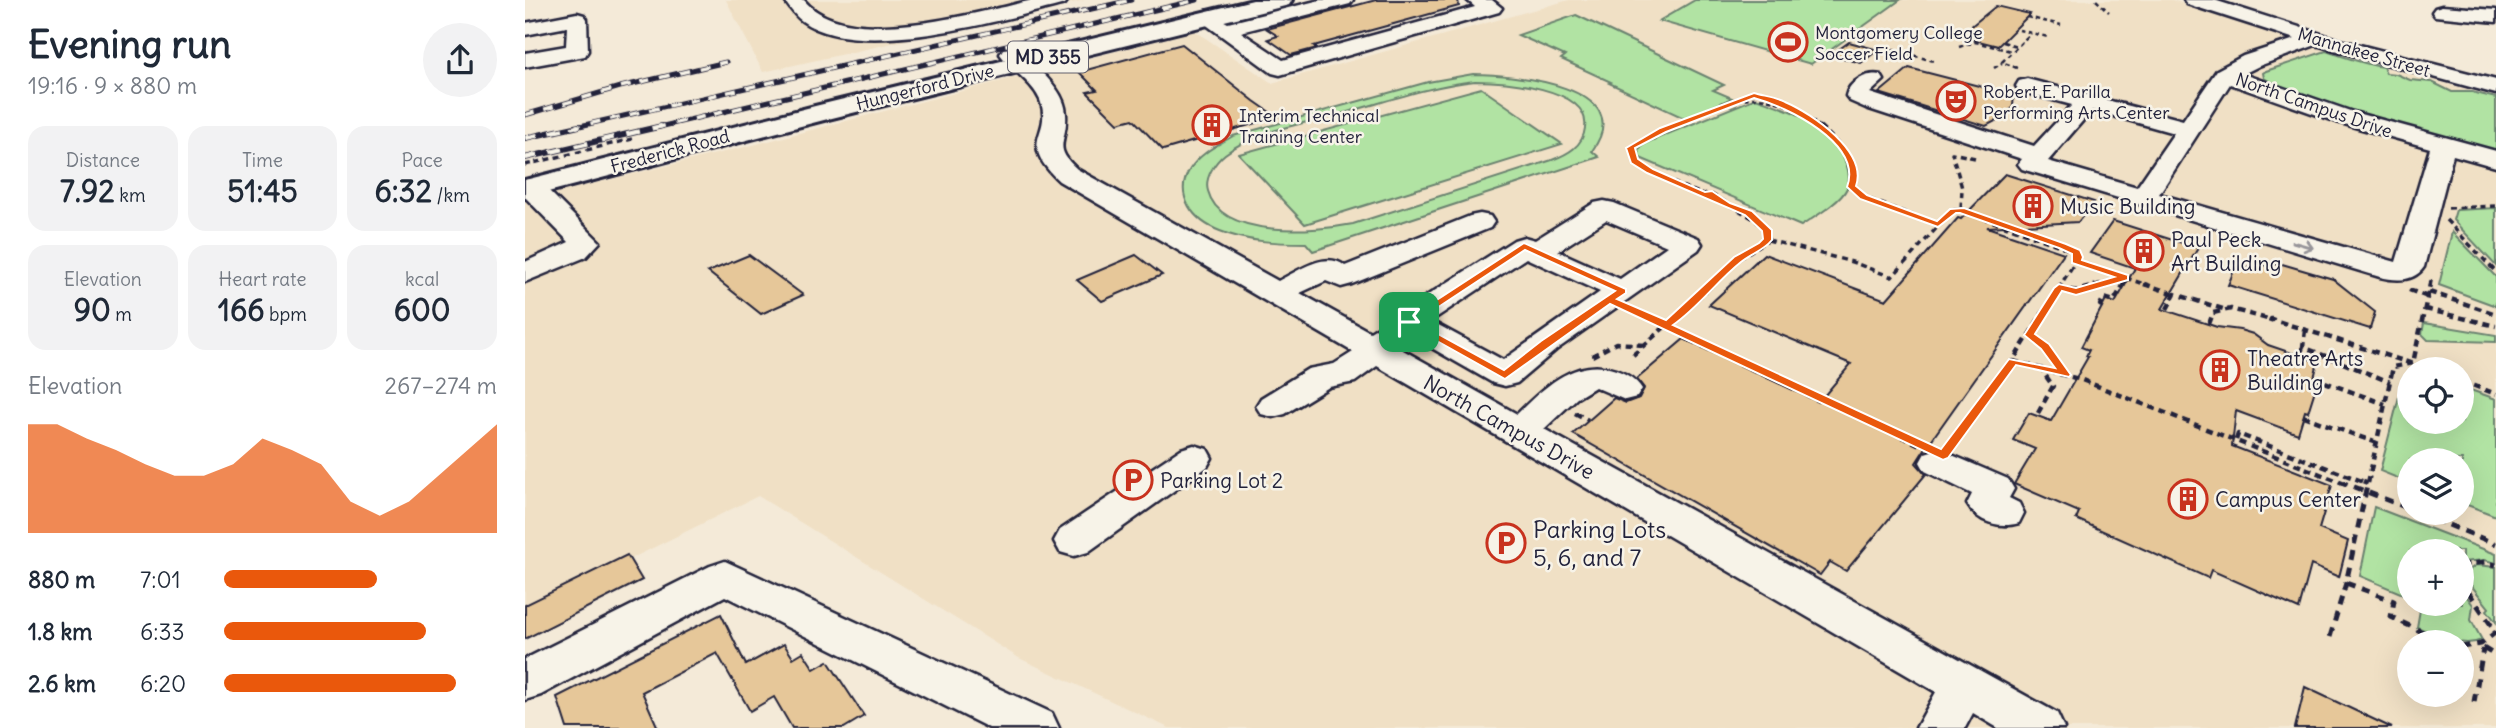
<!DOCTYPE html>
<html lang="en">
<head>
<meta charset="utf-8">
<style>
	:root { --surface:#fff; --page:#f2f2f3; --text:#1f2937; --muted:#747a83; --accent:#ea580c }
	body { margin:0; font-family:Delius,sans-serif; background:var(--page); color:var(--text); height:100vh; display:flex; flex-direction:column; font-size:26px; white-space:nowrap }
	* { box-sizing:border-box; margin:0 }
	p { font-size:23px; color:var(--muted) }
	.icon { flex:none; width:38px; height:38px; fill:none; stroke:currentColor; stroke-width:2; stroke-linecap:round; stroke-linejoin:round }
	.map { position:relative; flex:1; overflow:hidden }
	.drawer { display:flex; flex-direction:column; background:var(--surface); width:525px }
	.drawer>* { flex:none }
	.buttons { position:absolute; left:1872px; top:357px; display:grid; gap:14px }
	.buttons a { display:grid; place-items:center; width:77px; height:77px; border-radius:50%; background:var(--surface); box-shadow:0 7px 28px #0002; font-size:35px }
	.pin { position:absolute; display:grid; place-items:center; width:60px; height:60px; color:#fff; margin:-30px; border-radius:14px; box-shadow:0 4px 10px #0006 }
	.round { display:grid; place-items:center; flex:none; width:74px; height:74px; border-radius:37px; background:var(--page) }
	.overview { display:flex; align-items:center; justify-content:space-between; height:119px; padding:0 28px }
	h1 { font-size:38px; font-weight:700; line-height:52px }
	.metrics { display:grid; grid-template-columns:repeat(3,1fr); gap:10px; height:119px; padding:7px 28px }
	.metrics div { display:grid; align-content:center; border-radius:18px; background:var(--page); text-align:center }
	.metrics b { font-size:30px; font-weight:700 }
	.metrics small { font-size:19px; font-weight:400 }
	.metrics p { font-size:19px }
	.chart { height:196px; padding:14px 28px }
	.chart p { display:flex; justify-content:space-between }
	.chart svg { width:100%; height:126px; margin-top:7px; fill:var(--accent); opacity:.7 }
	ul { padding:0 28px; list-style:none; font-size:23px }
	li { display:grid; grid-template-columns:112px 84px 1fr; align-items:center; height:52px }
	li i { height:18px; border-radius:9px; background:var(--accent) }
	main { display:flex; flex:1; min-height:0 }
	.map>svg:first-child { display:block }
</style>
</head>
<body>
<main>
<section class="drawer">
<div class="overview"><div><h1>Evening run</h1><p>19:16 · 9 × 880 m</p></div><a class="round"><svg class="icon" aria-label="share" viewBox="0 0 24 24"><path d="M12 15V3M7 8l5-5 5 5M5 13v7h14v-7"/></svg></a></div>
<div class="metrics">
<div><p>Distance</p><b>7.92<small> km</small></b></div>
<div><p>Time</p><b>51:45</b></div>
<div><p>Pace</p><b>6:32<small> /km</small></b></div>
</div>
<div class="metrics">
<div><p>Elevation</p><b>90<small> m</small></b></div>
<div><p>Heart rate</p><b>166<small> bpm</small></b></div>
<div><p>kcal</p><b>600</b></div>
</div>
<div class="chart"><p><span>Elevation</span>267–274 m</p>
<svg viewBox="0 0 160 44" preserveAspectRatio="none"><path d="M0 44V6L10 6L20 11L30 15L40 20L50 24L60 24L70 20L80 11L90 15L100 20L110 33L120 38L130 33L140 24L150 15L160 6V44z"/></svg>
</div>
<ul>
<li><b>880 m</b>7:01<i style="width:56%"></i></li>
<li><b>1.8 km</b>6:33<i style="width:74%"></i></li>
<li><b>2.6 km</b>6:20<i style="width:85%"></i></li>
</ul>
</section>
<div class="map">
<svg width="1971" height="728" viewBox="0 0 1971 728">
	<rect width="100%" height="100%" fill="#f4ead8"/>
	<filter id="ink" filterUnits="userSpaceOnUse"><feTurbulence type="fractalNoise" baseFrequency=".0143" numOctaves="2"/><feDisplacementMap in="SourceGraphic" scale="14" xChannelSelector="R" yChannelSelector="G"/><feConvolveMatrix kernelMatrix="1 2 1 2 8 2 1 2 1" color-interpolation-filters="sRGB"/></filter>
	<g filter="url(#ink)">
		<g fill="#f0e0c5" fill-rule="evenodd">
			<polygon points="201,0 560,0 238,72"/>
			<path d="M1044,0h603l193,62 131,35v631h-1327l-150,-70 -261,-162 -233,115v-411l228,-55 442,-114 77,52zM1885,369h52v53h-52zM1885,460h52v53h-52zM1885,551h52v53h-52zM1885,642h52v53h-52z"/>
		</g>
		<g fill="#b1e3a3" stroke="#6a826f" stroke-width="2" fill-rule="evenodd">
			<polygon points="1170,0 1375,0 1286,64 1134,21"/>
			<polygon points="1051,15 1199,85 1188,90 1207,98 1161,119 1084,83 1086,82 1036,59 1040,56 993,35"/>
			<path d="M1801,51c20,6 37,13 57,16l3,6 10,1 14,6 22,2 20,10h20l24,6v53l-119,-31 -100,-34 -13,-8 -1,-5 3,-2z"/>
			<path d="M948,74c39,0 167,12 119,77l7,6 -286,94 -7,-8c-29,0 -59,-1 -86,-12 -26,-10 -47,-35 -30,-62 10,-16 28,-24 43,-33l195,-54zM950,81c26,0 116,6 110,47 -2,18 -17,26 -33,32l-199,64c-36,7 -132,16 -145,-33 -4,-13 7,-29 17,-37 31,-24 78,-30 115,-40 45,-12 89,-28 135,-33z"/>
			<polygon points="956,88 1037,144 780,224 714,154"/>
			<path d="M1231,98c19,7 38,13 55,23 19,12 45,44 36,67 -6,14 -34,30 -46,38l-161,-68 -2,-7 5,-7z"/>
			<polygon points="1971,208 1971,266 1928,220 1931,210"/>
			<polygon points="1927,232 1971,277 1971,306 1914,285"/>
			<polygon points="1899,323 1971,335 1971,342 1903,340 1897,334"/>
			<polygon points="1885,372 1885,422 1937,422 1937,387 1971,399 1971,516 1937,503 1937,460 1885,460 1885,483 1855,471 1879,377"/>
			<polygon points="1849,507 1971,554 1971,563 1960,560 1937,562 1937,551 1885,551 1885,597 1835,576"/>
			<polygon points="1951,565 1971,567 1971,622 1962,610 1964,608 1946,585 1943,571"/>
			<path d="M1937,590l11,15 -2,15 11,20c-21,9 -45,-5 -65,-13l4,-23h41z"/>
		</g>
		<g fill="#e6c799" stroke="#22223b" stroke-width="2">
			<polygon points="851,0 933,0 934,6 789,46 792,48 766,55 743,39 753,36 742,29"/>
			<polygon points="1471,6 1505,14 1473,46 1434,36"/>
			<polygon points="1324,42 1353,50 1336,63 1306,55"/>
			<polygon points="657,44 729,101 752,117 638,150 608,119 593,123 562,92 572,90 554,72"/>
			<polygon points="1384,68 1489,95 1488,106 1482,115 1461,126 1354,93"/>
			<polygon points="1480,174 1569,202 1553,222 1462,227 1539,253 1398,452 1391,463 1401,474 1321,571 1305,562 1295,575 1048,434 1089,398 1101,403 1114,398 1119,388 1112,379 1159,339 1294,402 1326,364 1184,305 1239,254 1361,300 1433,218 1436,219"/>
			<polygon points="1588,221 1673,248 1637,309 1692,327 1715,330 1728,334 1743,345 1793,362 1788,382 1790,384 1789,393 1783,412 1780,411 1773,434 1711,411 1707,446 1807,485 1794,529 1823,541 1814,577 1786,565 1774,609 1686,570 1683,578 1551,519 1554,512 1489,484 1510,449 1488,440 1504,413 1526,421 1563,357 1561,356 1564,350 1556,347 1577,307 1581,299 1590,303 1610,268 1565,253"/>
			<polygon points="224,255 278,295 236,314 183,272"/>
			<polygon points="611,255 637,275 577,301 552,280"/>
			<polygon points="1757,264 1808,279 1850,312 1845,329 1703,285 1710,268"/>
			<polygon points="102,555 117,580 0,639 0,605"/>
			<polygon points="196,614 221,665 259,644 268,658 278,652 289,669 303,661 339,716 319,728 267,728 249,697 225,711 192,653 117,692 133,728 42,728 32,697"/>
			<polygon points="1780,687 1867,728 1770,728"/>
		</g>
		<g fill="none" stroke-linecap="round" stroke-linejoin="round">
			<g stroke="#22223b" stroke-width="5">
				<g id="minor">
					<path d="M259,0h20c38,46 144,19 195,8 12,-2 24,-7 37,-8 10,0 21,0 32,0l-3,4c-63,16 -207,58 -263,17 -8,-6 -13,-14 -18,-21z"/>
					<polygon points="795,0 828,0 825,4 716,32 758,60 950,7 942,0 967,0 977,8 974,12 755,75 747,73 672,18 675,14 682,12 703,23"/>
					<path d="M1659,0h30l126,40 156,40v14l-180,-49 -57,21 -16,8 110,38 143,39v16l-43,-12 -29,112c-10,15 -28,14 -44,10l-358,-108 -4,-5 4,-5 -156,-51 -16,-7 -4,-5c3,-15 21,-24 35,-21l3,5 -14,13 164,53 38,-41 -53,-14 -3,-5 3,-5 8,-2 156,41 34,-50 26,-14 52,-17 -108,-35zM1705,84l107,38 93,26 -34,114 -237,-68zM1567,110l82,23 -37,54 -89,-26z"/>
					<polygon points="1917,6 1971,10 1971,22 1910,16 1907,12 1910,8"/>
					<polygon points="52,13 59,15 62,19 63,51 60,56 0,67 0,53 41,46 42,27 0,35 0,23"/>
					<path d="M486,48c11,2 18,12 26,20 13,12 28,27 29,46 2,28 -15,32 11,55l201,112c19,-9 47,-31 67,-15l125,-50 10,-2 10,2 4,6 -4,6 -138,56 -11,3 -15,-6 -26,12 70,39 144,-92 10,-3 11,3 59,-37 10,-2 10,2 84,35 4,6 -4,6 -142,100 -39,33 -12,3 -12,-3 -84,-48 -15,10 123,69c27,-27 59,-58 99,-44 11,4 20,9 26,19l-5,8 -12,3 -30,-13 -18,11 -33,31 513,284 7,15h-66l-25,-15 -8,15h-49l20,-36 -559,-326 -22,16 -26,5 -44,27 -12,3 -12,-3 -5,-8 5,-8 47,-29 26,-5 19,-12 -294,-171c-44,-42 -5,-45 -19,-81 -8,-18 -29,-30 -40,-46l3,-5zM1081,220l61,26 -47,33 -62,-28zM1001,258l74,34 -97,68 -72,-39z"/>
					<polygon points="5,179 14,181 75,242 61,257 0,282 0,262 44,242 0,197 0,180"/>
					<polygon points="669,445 682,449 687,458 682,467 563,552 549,556 535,552 529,541 535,530 656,449"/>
					<path d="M1413,449l70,30 6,10 -5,9 10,5 5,10 -5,10c-20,6 -42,-1 -52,-19l5,-10 -47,-23 -5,-9 5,-9z"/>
					<polygon points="200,561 527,713 534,728 464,728 200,596 16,695 0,700 0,659 185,566"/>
				</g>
			</g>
			<g stroke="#22223b" stroke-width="6">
				<polygon id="major" points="728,0 767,0 764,5 299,120 0,198 0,180 290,106"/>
			</g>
			<g stroke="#22223b" stroke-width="2.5" stroke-dasharray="4.5 3.5" stroke-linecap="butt">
				<polyline points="1571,0 1584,12"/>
				<polyline points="1502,17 1536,25"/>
				<polyline points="1494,30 1523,37"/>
				<polyline points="1478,42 1492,46"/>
				<polyline points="1434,47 1450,42 1486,51"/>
				<polyline points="1366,49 1412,62"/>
				<polyline points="1469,68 1477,63"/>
				<polyline points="1492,68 1477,62 1506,33"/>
				<path d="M1145,128c65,-31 90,-48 152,0"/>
			</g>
			<g stroke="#22223b" stroke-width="3.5" stroke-dasharray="6 4.5" stroke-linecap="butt">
				<path d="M1149,126l-44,22c11,27 49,36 74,47l5,-2 45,26 13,11 1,10 -30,19 -27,27"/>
				<path d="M1295,126c19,17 33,33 31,60l12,11 75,28"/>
				<polyline points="1450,158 1427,153 1437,188 1436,210 1551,252 1553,257 1535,286"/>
				<polyline points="0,165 107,139"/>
				<polyline points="1923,208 1971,206"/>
				<polyline points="1921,220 1971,272"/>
				<polyline points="1243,240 1327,262 1367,277 1428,210 1436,210"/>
				<polyline points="1551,261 1625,286"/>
				<polyline points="1570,286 1597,278"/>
				<polyline points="1598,286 1602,278"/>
				<polyline points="1905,286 1907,276"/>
			</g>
			<g stroke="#22223b" stroke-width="4.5" stroke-dasharray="7 5" stroke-linecap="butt">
				<polyline points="1619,284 1650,294"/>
				<polyline points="1534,288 1551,291 1576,284"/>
				<polyline points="1884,290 1903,297"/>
				<polyline points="1904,292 1971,314"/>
				<polyline points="1578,306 1575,305 1579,298 1589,301 1599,284"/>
				<polyline points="1105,309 1395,445"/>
				<polyline points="1642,309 1650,294 1698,309"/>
				<polyline points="1900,309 1971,326"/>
				<polyline points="1745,322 1746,319 1904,369"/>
				<polyline points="1684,324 1688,313 1706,309 1746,320"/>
				<polyline points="1780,330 1778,347 1865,382"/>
				<polyline points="1504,335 1520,347 1540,375"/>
				<polyline points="1108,355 1188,284"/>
				<polyline points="1775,355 1778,347"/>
				<polyline points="1067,356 1091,343 1119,345"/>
				<polyline points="1488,361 1557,380 1818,483"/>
				<polyline points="1789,378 1860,404"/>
				<polyline points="1937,381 1971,394"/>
				<polyline points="1050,413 1063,420"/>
				<polyline points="1513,413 1528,386 1518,372"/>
				<polyline points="1778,416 1852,443"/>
				<polyline points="1711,440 1713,434 1842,483"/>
				<polyline points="1427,443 1484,367 1536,284"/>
				<polyline points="1843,483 1868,367 1888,363 1905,284"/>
			</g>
			<g stroke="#22223b" stroke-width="5" stroke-dasharray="9 7" stroke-linecap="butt">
				<polyline points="1814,481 1885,509"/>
				<polyline points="1838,481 1843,483"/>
				<polyline points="1894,513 1971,544"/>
				<polyline points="1937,569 1939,565 1960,562 1971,565"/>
				<polyline points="1937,577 1942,590 1971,632 1956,644 1937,647"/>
				<polyline points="1821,583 1869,601 1866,617 1918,642"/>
				<polyline points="1805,637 1821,583 1843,481"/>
				<polyline points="1958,648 1971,656"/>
				<polyline points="1949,702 1958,649"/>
			</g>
			<use href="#minor" fill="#f7f3e8" fill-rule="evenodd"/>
			<use href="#major" fill="#f7f3e8" fill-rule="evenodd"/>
			<g stroke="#22223b" stroke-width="5">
				<g id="rail-far1">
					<polyline points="0,115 95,87 201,62"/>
					<polyline points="46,128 606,0"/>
					<polyline points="130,128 672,0"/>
				</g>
			</g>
			<g stroke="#22223b" stroke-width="6">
				<g id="rail">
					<polyline points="0,138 54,126"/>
					<polyline points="0,158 137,126"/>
				</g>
			</g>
			<use href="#rail-far1" stroke="#f7f3e8" stroke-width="3.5" stroke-dasharray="10" stroke-linecap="butt"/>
			<use href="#rail" stroke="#f7f3e8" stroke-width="4.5" stroke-dasharray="13" stroke-linecap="butt"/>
		</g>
		<defs><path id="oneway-shaft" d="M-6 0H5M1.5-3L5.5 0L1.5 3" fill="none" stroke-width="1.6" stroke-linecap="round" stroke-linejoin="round" transform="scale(1.75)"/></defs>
		<use stroke="#97959a" href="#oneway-shaft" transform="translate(1778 245) rotate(16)"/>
	</g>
	<path fill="#ea580c" stroke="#fff" stroke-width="2" fill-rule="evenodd" d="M1229,93c10,3 22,4 31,9 28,12 83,50 71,84l11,9 70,26 13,-12 14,-1 102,36 14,6 3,7 -1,3 46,15v5l-52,15 -14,-4 -27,43 14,10 22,31 -2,2 -53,-12 -68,93 -5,2 -333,-156 -105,75 -102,-57 121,-79 102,46v4l-9,6 49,21 68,-63 25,-14 4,-4 -1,-8 -17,-16 -98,-42 -16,-10 -5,-15 34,-20zM1229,98c33,9 109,45 93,89l13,12 78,28 18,-14h4l99,35 13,6v9l42,14 -38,11 -17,-4 -5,4 -30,47 17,14 14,19 -46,-9 -68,90 -268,-124c26,-18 44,-44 68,-63 10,-8 23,-12 31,-22v-10l-20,-19 -22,-8 -18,-12 -7,1 -52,-23 -15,-10 -3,-11 31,-16zM1000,250l90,41 -74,50 -37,29 -88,-48z"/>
	<defs>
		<g id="stadium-ring" transform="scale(2.0125)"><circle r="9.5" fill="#f7f3e8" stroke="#c8321e" stroke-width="1.5"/><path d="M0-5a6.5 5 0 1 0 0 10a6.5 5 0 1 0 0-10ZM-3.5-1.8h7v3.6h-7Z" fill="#c8321e"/></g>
		<g id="theatre-ring" transform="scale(2.0125)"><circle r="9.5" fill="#f7f3e8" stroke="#c8321e" stroke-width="1.5"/><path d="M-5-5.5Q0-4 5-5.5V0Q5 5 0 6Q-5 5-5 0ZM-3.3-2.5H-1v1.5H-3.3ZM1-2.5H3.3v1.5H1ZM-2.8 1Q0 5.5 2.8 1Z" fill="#c8321e"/></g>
		<g id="building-ring" transform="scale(2.0125)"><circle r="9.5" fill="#f7f3e8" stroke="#c8321e" stroke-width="1.5"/><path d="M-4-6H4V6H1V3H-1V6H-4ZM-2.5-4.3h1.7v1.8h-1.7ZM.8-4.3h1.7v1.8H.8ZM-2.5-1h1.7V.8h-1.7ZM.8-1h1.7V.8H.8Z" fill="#c8321e"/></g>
		<g id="parking-ring" transform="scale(2.0125)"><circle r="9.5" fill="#f7f3e8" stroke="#c8321e" stroke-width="1.5"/><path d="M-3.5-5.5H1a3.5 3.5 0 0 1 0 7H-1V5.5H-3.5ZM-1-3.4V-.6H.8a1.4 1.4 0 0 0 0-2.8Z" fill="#c8321e"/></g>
	</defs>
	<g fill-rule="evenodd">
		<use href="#stadium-ring" x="1263" y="42"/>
		<use href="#theatre-ring" x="1431" y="101"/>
		<use href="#building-ring" x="687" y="125"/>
		<use href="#building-ring" x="1508" y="206"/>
		<use href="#building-ring" x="1619" y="251"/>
		<use href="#building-ring" x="1695" y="370"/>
		<use href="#parking-ring" x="608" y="480"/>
		<use href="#building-ring" x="1663" y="499"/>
		<use href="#parking-ring" x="981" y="543"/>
	</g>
	<g text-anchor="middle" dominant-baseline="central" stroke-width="5" stroke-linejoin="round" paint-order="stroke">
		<g font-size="18" fill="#22223b" stroke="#f7f3e8" text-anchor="start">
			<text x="1290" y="32">Montgomery College<tspan x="1290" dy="21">Soccer Field</tspan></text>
			<text x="1458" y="91">Robert E. Parilla<tspan x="1458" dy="21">Performing Arts Center</tspan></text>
			<text x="714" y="115">Interim Technical<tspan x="714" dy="21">Training Center</tspan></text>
		</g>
		<g font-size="18" fill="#22223b" stroke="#f7f3e8">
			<text transform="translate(1839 52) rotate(16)">Mannakee Street</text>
			<text transform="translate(400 87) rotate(-14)">Hungerford Drive</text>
			<text transform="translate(1789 105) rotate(19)">North Campus Drive</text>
			<text transform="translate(145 151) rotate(-15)">Frederick Road</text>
		</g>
		<rect fill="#f7f3e8" stroke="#62616f" stroke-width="2" x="483" y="41.5" width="80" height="31" rx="5"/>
		<g font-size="19" font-weight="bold" fill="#22223b">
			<text x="523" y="57">MD 355</text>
		</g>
		<g font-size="21" fill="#22223b" stroke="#f7f3e8" text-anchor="start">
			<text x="1535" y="206">Music Building</text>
			<text x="1646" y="239">Paul Peck<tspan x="1646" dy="24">Art Building</tspan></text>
			<text x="1722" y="358">Theatre Arts<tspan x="1722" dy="24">Building</tspan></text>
			<text x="635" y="480">Parking Lot 2</text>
			<text x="1690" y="499">Campus Center</text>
		</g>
		<g font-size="21" fill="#22223b" stroke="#f7f3e8">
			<text transform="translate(984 427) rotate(29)">North Campus Drive</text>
		</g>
		<g font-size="24" fill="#22223b" stroke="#f7f3e8" text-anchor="start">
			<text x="1008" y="529">Parking Lots<tspan x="1008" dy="28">5, 6, and 7</tspan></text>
		</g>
	</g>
</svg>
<div class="buttons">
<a><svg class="icon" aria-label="locate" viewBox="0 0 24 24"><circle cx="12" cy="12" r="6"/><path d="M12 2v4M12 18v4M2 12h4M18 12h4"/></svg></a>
<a><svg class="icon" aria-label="layers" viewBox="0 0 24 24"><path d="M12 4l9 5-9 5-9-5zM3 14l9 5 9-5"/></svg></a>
<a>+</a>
<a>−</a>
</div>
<div class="pin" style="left:884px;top:322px;background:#1e9e55"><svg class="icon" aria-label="arrive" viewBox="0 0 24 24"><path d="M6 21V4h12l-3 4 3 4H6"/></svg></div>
</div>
</main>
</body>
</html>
